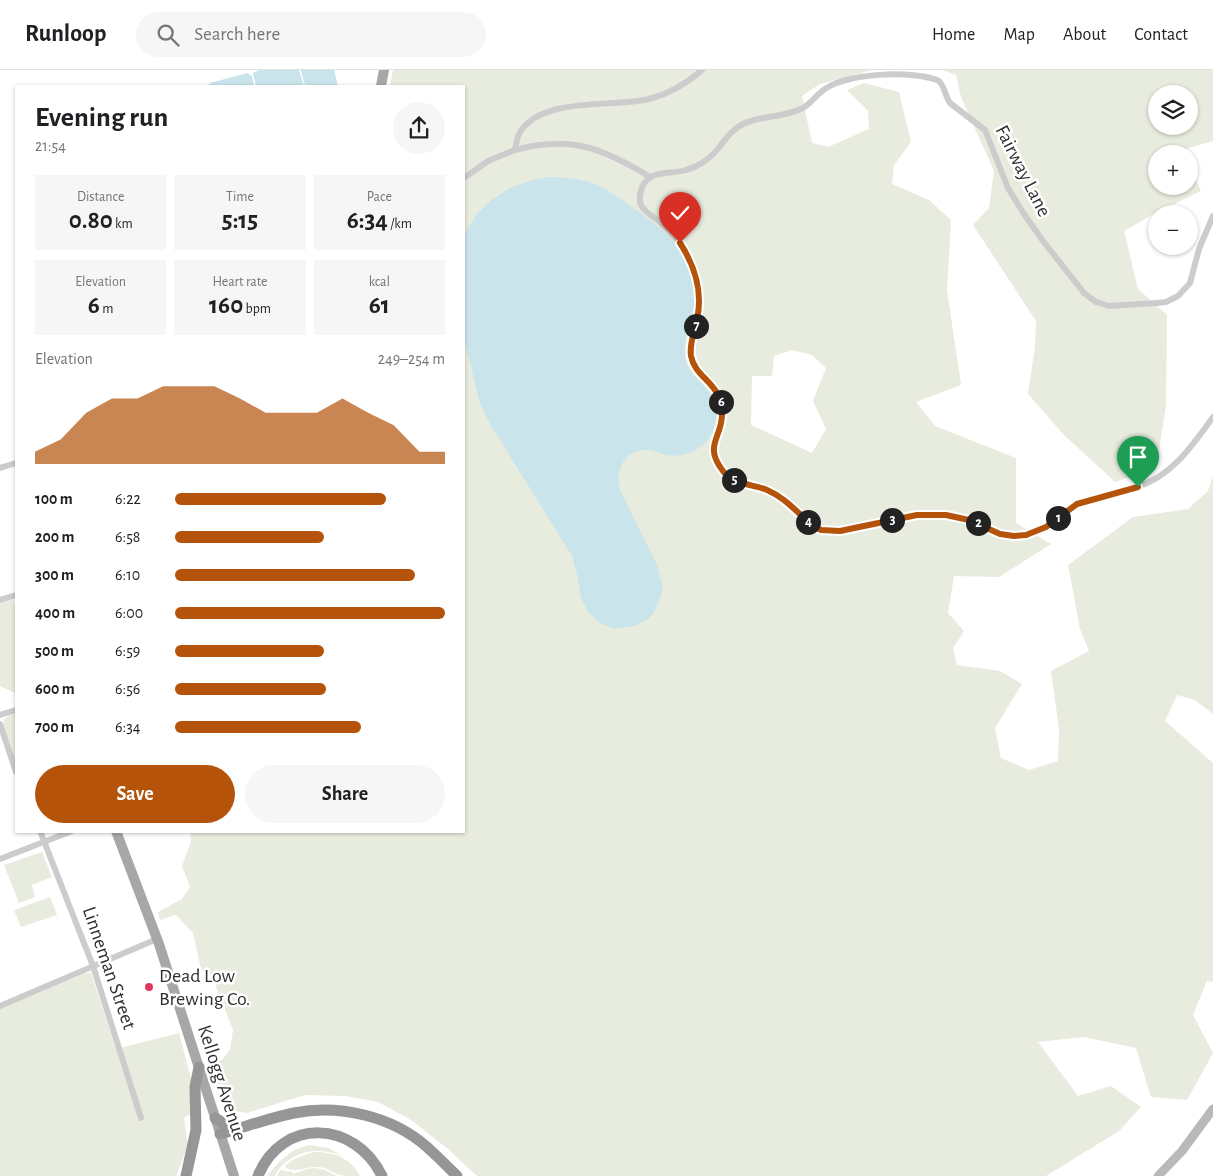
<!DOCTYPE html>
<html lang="en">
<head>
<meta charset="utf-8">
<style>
	:root { --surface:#fff; --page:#f6f6f6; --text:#202124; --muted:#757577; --line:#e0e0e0; --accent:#b45309 }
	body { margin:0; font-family:"Alegreya Sans",sans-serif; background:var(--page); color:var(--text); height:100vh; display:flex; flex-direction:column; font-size:19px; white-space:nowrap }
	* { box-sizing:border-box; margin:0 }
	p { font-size:16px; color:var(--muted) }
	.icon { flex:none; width:28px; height:28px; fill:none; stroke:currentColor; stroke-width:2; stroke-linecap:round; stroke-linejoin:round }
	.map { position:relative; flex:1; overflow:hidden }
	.details { position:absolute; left:15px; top:15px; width:450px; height:748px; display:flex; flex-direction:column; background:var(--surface); border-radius:0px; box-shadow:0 1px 4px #0004 }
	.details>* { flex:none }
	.fabs { position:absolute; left:1148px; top:15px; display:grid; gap:10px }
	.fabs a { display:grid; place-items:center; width:50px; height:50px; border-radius:50%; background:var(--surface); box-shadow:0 1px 4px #0004; font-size:25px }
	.pin { position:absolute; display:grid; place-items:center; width:42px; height:42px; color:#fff; margin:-51px -21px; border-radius:50% 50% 50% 0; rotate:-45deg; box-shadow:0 0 5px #0007 }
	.pin .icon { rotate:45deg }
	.km { position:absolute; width:25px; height:25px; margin:-12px; border-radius:50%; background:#222; color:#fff; font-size:14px; line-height:25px; text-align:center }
	.round { display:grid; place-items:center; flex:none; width:52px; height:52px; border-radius:26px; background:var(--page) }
	.overview { display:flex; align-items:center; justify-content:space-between; height:85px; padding:0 20px }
	h1 { font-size:28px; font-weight:700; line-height:38px }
	.figures { display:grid; grid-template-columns:repeat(3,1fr); gap:8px; height:85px; padding:5px 20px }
	.figures div { display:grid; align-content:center; border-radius:0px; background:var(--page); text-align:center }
	.figures b { font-size:25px; font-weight:700 }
	.figures small { font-size:14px; font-weight:400 }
	.figures p { font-size:14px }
	.chart { height:140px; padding:10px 20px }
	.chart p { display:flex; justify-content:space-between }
	.chart svg { width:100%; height:90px; margin-top:5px; fill:var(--accent); opacity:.7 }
	.cta { display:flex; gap:10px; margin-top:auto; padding:10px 20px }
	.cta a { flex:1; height:58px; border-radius:30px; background:var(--accent); color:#fff; font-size:20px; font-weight:700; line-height:58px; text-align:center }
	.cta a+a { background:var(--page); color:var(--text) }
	ul { padding:0 20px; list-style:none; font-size:16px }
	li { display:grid; grid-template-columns:80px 60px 1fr; align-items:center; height:38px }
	li i { height:12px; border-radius:6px; background:var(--accent) }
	header { display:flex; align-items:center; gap:30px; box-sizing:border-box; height:70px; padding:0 25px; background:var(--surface); border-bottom:1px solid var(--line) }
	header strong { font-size:24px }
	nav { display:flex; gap:28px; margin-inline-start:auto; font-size:18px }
	.search { width:350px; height:45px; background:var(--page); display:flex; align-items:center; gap:12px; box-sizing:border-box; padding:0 18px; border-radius:28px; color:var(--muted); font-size:19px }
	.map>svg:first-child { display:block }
</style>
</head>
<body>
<header>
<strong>Runloop</strong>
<div class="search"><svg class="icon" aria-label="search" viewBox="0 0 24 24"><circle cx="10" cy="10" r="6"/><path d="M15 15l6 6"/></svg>Search here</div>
<nav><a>Home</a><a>Map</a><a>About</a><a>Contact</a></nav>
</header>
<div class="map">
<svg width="1213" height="1106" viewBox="0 0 1213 1106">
	<rect width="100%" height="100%" fill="#fff"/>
	<g fill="#e8ecde" fill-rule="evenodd">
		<path d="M393,0h479l-52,14 -18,12 10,47 16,4 41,-18 -1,-18 -21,-21 17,-7 35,9 12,50 -17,23 -2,19 37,16 22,20 -4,70 14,95 -45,17 19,24 81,32v65l35,21 -52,33 -45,-1 -6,37 16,18 -11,17 4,17 43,6 22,13 -27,44 6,30 28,12 29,-9 1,-32 -8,-58 38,-20 -9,-22 -12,-64 65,-48 55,-8 20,-18 5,-16v239l-18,-14 -18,-5 -12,26 48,42v219l-6,-1 -14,34 20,38 -26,47 -36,-3 -15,-49 -52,-11 -46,5 40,54 33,-10 30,21 -22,24 -73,45h-569l-29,-27 -37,-29 -33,-18 -33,-6 -40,-1 -58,18 -18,-3 -22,-42 16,-9 7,-10 3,-19 -21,-54 -11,-7 -8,-36 -17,-18 -16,5 -2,-8 24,-13 8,-12 -8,-21 9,-24 -1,-11h274v-745h-74zM792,280l20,5 14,13 -13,33 13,28 -14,24 -61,-28 1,-49h20l2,-20z"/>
		<path d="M943,0h270v71l-31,9 1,4h-27v32h33v-20l12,25 -49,24 -28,16 14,58 29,26 -1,91 -10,63 -41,13 -51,-47 -36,-41 7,-47 1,-26 -63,-96 16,-17 5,-37 -33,-74 -5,-22zM1156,24h33v32h-33z"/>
		<polygon points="13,529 16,540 15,623 0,616 0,533"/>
		<polygon points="16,643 16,693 3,656 4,649 8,646"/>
		<polygon points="42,782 52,807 32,815 35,827 19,833 4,795"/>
		<polygon points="50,827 57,845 21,857 14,840"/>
		<polygon points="86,903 91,903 116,979 179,963 193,1016 194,1042 184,1048 188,1075 176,1106 0,1106 0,939"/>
		<path d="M309,1075l19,3 19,11c-24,-14 -58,-10 -72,17h-13h5c12,-15 23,-27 42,-31z"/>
		<path d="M315,1082c18,0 36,6 45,24 -6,0 -15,0 -21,-1 -7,-3 -12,-8 -22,-8 -12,-1 -18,6 -31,1l-1,-2c9,-8 18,-11 30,-14z"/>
		<polygon points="315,1098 325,1100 337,1106 277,1106 280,1100 292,1102 293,1104 307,1099"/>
	</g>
	<g fill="#cae4eb">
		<polygon points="259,0 299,0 304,16 256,16 253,3"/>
		<polygon points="301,0 334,0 338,16 305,16"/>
		<polygon points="247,3 252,6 254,16 207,16 210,13"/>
		<path d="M547,107c14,0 28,1 42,5 15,5 29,15 42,24 36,25 63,49 63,97 -1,21 -14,38 -8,59 7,22 36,28 30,58 -4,25 -26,39 -50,35 -7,-2 -14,-5 -22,-5 -22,2 -30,24 -23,42l36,73 6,22 -3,12 -6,13 -5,6 -14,8 -15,2h-8l-12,-5 -11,-10 -8,-15 -4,-23 -5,-19 -82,-132 -10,-20 -16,-66v-103l12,-20 14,-14 20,-13 22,-8z"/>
	</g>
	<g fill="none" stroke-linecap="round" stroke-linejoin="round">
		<g stroke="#ccc" stroke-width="6">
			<path d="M515,80c55,-15 88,-2 135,27"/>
			<path d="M464,108l24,-17 27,-11c1,-6 2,-13 5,-18 23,-36 92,-24 129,-33 20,-5 38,-16 53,-29"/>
			<path d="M1213,146l-14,33 -9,34 -12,13 -12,6 -9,1 -48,3 -13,-4 -12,-9 -41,-52 -19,-27 -16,-26 -23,-58 -35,-27c-5,-7 -5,-16 -11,-22 -23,-11 -97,-9 -118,11 -6,5 -11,12 -18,16 -19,10 -42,7 -60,16 -12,6 -18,16 -26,26 -8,9 -20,17 -31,20 -16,5 -36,-1 -44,17 -2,6 -3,13 -1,18 4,8 13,12 19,17 18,15 30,34 36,56 4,16 4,33 -1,49 -2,9 -5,16 -4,25 1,22 25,30 30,52 7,28 -22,42 3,69 12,13 31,11 46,18 19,9 30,30 49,38 25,9 80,-14 110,-15 14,0 29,2 43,7 13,5 25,15 40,15 17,0 32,-7 45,-17 7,-5 12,-12 20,-15 19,-7 40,-10 60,-17 35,-11 55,-41 76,-70"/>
			<polyline points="0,398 16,393"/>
			<polyline points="0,530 16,525"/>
			<polyline points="0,645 16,640"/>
			<polyline points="0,654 16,702"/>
			<polyline points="40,761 93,896 141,1048"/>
			<polyline points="0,789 72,761"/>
			<polyline points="0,936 157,869"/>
		</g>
		<polyline stroke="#b9b9b9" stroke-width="9" points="1158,1106 1182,1081 1213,1039"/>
		<g stroke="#a7a7a7" stroke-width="10">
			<polyline points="381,16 384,0"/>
			<polyline points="116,761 159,874 234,1106"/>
		</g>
		<g stroke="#969696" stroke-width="11">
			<polyline points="215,1048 226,1055 237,1059"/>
			<path d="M220,1064c25,-7 49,-16 74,-21 45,-9 98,3 133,34 10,9 20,19 30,29"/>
			<polyline points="186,1106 196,1060 195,1017 199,997"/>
			<path d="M258,1106c24,-59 97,-56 124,0"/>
		</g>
	</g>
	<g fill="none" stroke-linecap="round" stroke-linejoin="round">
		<g stroke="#fff" stroke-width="10">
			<path id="route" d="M680,173c15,23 23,50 17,76 -2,13 -8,24 -6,37 4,22 30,27 31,55 2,26 -20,33 1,60 10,14 30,13 44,19 19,8 32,25 48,37l6,3 19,1 77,-16h29l23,5 31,14 14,2 12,-1 20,-8 31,-23 61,-17"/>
		</g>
		<use href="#route" stroke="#b45309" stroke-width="6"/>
	</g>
	<circle fill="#e2365e" stroke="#fff" stroke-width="2" cx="149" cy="917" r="5"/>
	<g text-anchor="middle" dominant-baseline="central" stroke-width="5" stroke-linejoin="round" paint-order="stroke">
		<g font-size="20" fill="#2f2f2f" stroke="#fff">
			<text transform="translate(1023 101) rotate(63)">Fairway Lane</text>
			<text transform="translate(109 898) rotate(71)">Linneman Street</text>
			<text transform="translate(222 1013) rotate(72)">Kellogg Avenue</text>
		</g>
		<g font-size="20" fill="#2f2f2f" stroke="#fff" text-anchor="start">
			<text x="159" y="906">Dead Low<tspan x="159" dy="23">Brewing Co.</tspan></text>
		</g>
	</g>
</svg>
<div class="fabs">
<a><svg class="icon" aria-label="layers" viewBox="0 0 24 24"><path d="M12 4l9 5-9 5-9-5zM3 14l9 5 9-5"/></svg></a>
<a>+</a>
<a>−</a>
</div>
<div class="pin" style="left:1138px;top:417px;background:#1e9e55"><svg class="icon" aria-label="arrive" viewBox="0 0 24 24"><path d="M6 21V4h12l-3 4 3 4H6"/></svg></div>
<div class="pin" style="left:680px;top:173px;background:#d93025"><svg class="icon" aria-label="check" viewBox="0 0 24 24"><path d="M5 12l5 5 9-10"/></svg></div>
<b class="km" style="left:1058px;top:448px">1</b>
<b class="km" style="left:978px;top:453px">2</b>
<b class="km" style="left:892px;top:450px">3</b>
<b class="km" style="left:808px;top:452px">4</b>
<b class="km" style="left:734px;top:410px">5</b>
<b class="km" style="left:721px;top:332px">6</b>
<b class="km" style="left:696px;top:256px">7</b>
<section class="details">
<div class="overview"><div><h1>Evening run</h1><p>21:54</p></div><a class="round"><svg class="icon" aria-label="share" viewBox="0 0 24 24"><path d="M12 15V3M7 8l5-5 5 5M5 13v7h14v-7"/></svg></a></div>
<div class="figures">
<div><p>Distance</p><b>0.80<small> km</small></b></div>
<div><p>Time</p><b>5:15</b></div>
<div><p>Pace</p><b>6:34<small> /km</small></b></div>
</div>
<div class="figures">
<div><p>Elevation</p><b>6<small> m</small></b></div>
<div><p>Heart rate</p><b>160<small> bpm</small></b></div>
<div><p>kcal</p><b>61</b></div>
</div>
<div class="chart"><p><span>Elevation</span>249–254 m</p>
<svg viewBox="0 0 160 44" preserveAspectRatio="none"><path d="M0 44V38L10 32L20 19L30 12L40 12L50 6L60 6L70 6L80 12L90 19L100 19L110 19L120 12L130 19L140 25L150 38L160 38V44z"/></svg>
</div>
<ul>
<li><b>100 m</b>6:22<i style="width:78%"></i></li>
<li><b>200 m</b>6:58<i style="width:55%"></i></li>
<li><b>300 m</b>6:10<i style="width:89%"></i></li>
<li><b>400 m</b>6:00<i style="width:100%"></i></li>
<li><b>500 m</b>6:59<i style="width:55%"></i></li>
<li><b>600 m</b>6:56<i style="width:56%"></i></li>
<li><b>700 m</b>6:34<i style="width:69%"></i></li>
</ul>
<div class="cta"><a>Save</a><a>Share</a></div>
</section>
</div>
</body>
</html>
